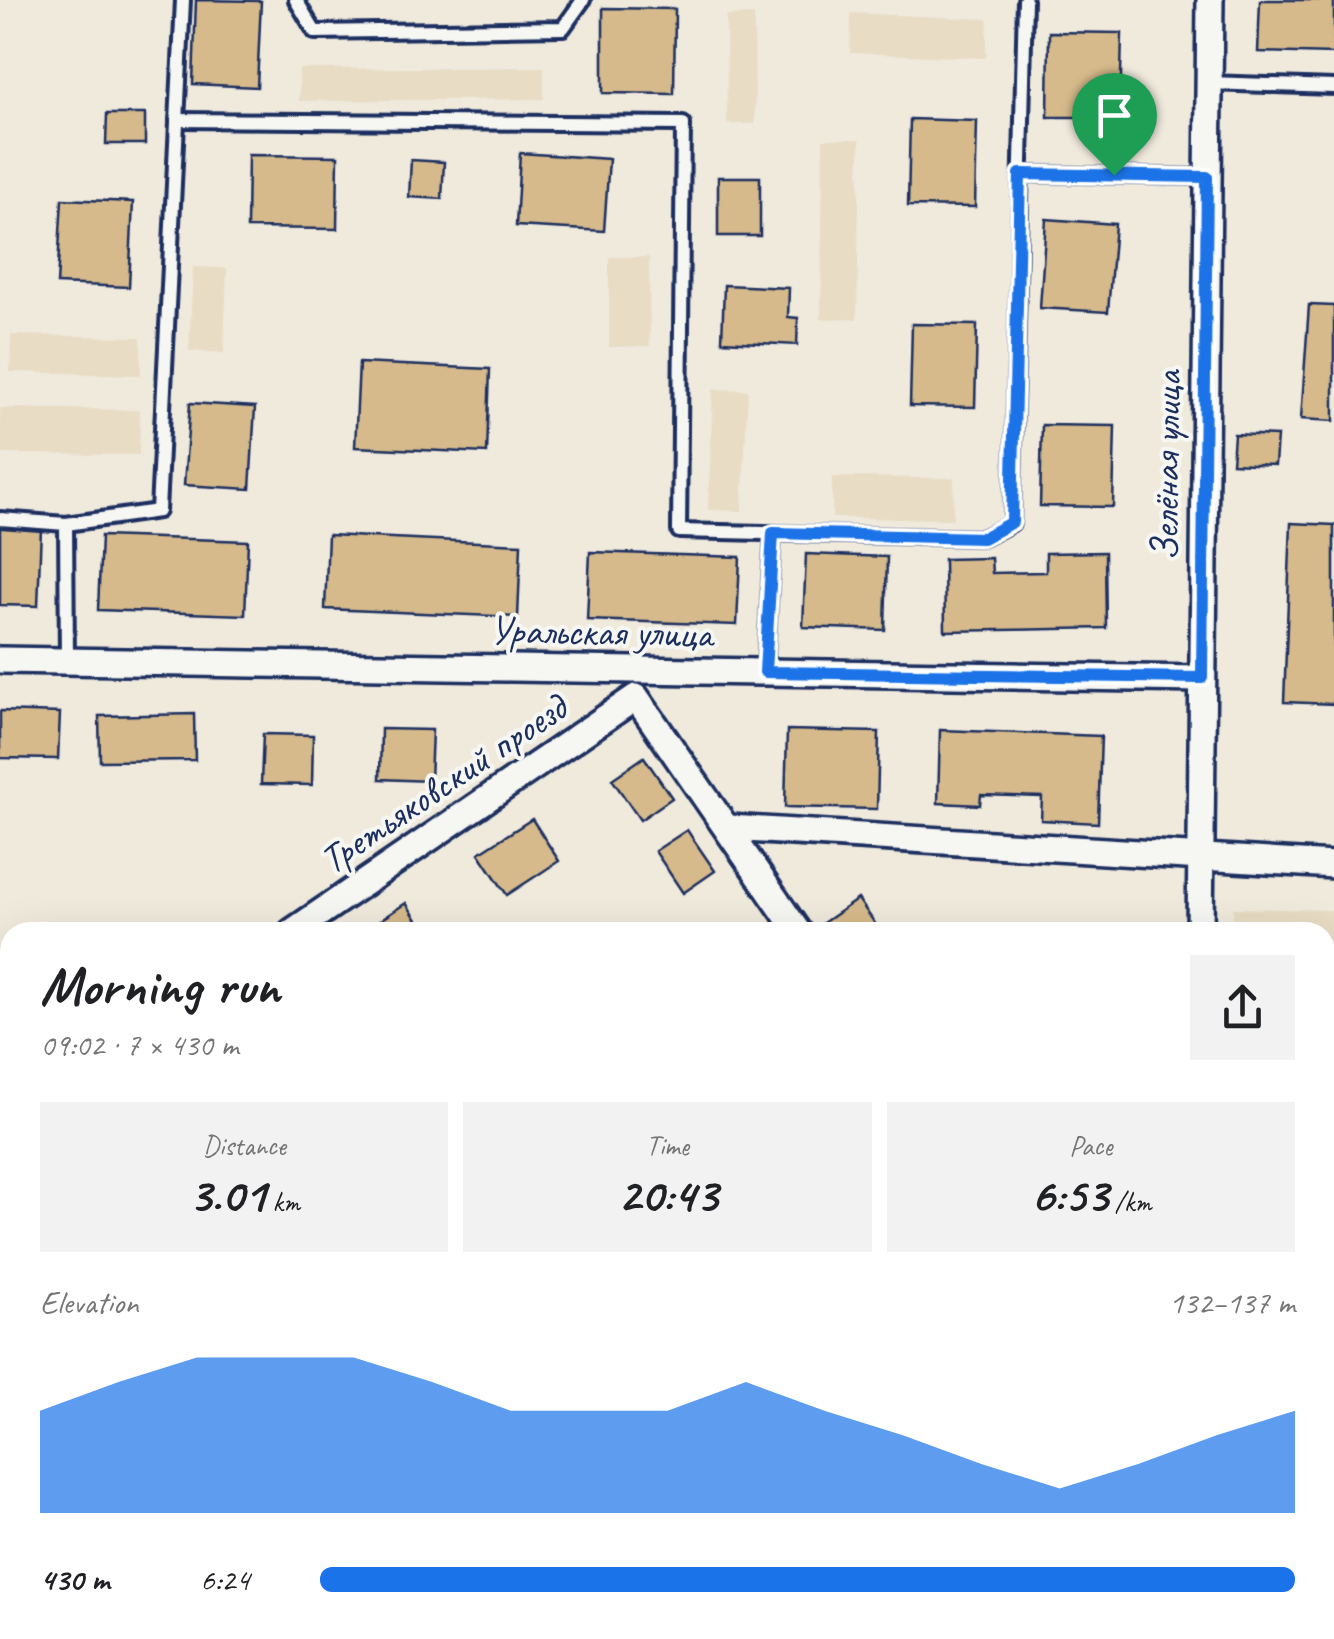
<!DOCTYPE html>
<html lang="en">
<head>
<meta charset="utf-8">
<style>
	:root { --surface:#fff; --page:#f2f2f2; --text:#202124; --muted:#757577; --accent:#1a73e8 }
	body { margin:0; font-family:Caveat,sans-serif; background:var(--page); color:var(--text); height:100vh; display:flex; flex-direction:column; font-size:38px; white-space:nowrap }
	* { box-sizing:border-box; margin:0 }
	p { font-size:32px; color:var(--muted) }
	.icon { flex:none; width:55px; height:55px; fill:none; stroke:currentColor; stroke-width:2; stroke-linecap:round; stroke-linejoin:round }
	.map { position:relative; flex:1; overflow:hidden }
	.panel { position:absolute; left:0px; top:922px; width:1335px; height:718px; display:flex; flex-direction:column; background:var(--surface); border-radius:30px 30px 0 0; box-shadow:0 10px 40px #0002 }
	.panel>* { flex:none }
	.pin { position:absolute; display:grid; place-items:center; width:85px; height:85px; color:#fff; margin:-102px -42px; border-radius:50% 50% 50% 0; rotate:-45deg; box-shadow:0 0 10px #0007 }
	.pin .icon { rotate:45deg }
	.round { display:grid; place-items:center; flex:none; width:105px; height:105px; border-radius:0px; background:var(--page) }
	.headline { display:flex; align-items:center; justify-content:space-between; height:170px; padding:0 40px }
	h1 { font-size:55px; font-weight:700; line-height:75px }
	.metrics { display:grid; grid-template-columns:repeat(3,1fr); gap:15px; height:170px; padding:10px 40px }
	.metrics div { display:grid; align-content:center; border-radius:0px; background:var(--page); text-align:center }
	.metrics b { font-size:50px; font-weight:700 }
	.metrics small { font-size:28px; font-weight:400 }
	.metrics p { font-size:28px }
	.chart { height:280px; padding:20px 40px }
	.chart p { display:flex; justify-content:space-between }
	.chart svg { width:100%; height:180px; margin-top:10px; fill:var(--accent); opacity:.7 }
	ul { padding:0 40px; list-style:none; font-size:32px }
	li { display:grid; grid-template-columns:160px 120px 1fr; align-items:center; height:75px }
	li i { height:25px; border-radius:12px; background:var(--accent) }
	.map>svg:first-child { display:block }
</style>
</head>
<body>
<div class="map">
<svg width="1334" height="1639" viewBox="0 0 1334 1639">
	<rect width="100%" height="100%" fill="#f0eadd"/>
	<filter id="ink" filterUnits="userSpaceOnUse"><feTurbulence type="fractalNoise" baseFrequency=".01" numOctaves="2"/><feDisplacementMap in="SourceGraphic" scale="20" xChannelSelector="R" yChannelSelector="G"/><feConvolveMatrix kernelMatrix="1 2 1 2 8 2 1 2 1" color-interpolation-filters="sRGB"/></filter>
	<g filter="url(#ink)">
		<g fill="#e8dcc4">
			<polygon points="851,13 988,19 986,58 850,53"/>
			<polygon points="754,15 755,124 727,124 726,16"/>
			<polygon points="544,67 544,99 299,101 299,69"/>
			<polygon points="823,139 860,139 857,319 821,319"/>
			<polygon points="609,257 649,257 650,346 609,347"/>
			<polygon points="193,267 227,268 224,353 189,351"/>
			<polygon points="11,335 141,337 141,375 10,372"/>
			<polygon points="713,389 748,390 742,511 708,510"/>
			<polygon points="0,408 140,410 139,455 0,454"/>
			<polygon points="832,477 954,478 953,519 832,518"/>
			<polygon points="1233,908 1334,910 1334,1362 1325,1362 1325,932 1233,932"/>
		</g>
		<g fill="#d6ba8b" stroke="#1b2f5e" stroke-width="2.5">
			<polygon points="196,0 261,1 257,87 193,84"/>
			<polygon points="1260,0 1334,0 1334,54 1258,52"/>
			<polygon points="603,8 675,9 674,94 603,93"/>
			<polygon points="1049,32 1122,33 1120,117 1048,117"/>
			<polygon points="107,114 145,114 145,144 106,144"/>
			<polygon points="910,119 977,121 975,207 908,206"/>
			<polygon points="520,153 609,159 604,231 516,226"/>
			<polygon points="248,155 338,156 337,229 247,228"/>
			<polygon points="411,160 444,162 442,199 409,197"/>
			<rect x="718" y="177" width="42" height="59"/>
			<polygon points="62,199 133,202 129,287 57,284"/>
			<polygon points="1046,219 1115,224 1108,312 1040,308"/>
			<polygon points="724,285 789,288 788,317 798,318 797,345 722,341"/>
			<polygon points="1309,305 1334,306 1334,421 1301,419"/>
			<polygon points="912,324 977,325 975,407 910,406"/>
			<polygon points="359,363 490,369 487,453 355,447"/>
			<polygon points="190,403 255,407 250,489 184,485"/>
			<polygon points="1042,425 1115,426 1113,507 1040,506"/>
			<polygon points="1234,434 1277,436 1275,465 1232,463"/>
			<polygon points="1291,523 1334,525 1334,704 1284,702"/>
			<polygon points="0,526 41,528 38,606 0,605"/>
			<polygon points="328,535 521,544 518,617 325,609"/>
			<polygon points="101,536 248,541 245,615 98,610"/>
			<polygon points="590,552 740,557 737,625 587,620"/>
			<polygon points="1105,552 1106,628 945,631 944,559 991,558 992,573 1046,572 1046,553"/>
			<polygon points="806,554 887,557 885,630 803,627"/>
			<polygon points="0,711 60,713 58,759 0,758"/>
			<polygon points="194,714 195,760 100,761 99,716"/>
			<polygon points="381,729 432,730 430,781 380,779"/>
			<polygon points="787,730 879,732 877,809 785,807"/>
			<polygon points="940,730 1101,736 1098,823 1041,820 1042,797 981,795 980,805 938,803"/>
			<polygon points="263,734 313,735 312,785 261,784"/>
			<polygon points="644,757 672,798 640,820 612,779"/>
			<polygon points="532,819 559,861 507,895 479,853"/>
			<polygon points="687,830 715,871 683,893 655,851"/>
			<polygon points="858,899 881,932 816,932 814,929"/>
			<polygon points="406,903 425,932 362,932"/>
			<polygon points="1052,928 1094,930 1094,932 1052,932"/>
			<polygon points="1325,1037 1332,1037 1331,1222 1325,1222"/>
			<polygon points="1332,1201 1334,1201 1334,1304 1325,1303 1325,1222 1331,1222"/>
			<polygon points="10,1299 10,1355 0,1340 0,1305"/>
			<polygon points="8,1436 10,1481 0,1488 0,1441"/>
			<polygon points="77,1630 120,1630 107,1639 83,1639"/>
			<polygon points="215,1630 253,1630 259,1639 221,1639"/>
			<polygon points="778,1630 825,1630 828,1635 822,1639 774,1639 771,1635"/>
		</g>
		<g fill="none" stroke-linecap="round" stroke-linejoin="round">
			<g stroke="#1b2f5e" stroke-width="20">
				<g id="lane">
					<polyline points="296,0 315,32 563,28 583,0"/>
					<polyline points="1208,83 1334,87"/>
					<polyline points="177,120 683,124 679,531 983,538 1012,523 1025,0"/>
					<polyline points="1021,174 1207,177"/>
					<polyline points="0,519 66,524 67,661"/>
					<polyline points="66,524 158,511 183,0"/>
					<polyline points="765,672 773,533"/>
				</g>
			</g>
			<g stroke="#1b2f5e" stroke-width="32">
				<g id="street">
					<polyline points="0,660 1202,679"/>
					<polyline points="729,828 1334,865"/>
					<polyline points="292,932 636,697 798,932"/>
					<polyline points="1200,932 1210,0"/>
					<polyline points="0,1131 10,1125"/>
					<polyline points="0,1383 10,1398"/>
					<polyline points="166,1630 172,1639"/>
					<polyline points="545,1630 551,1639"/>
					<polyline points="694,1639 708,1630"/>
					<polyline points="1184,1639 1184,1630"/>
				</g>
			</g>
			<use href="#lane" stroke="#f6f6f2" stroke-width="12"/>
			<use href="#street" stroke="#f6f6f2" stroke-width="25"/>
		</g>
	</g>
	<g fill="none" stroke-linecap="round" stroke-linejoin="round" filter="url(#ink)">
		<g stroke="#fff" stroke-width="20">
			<polygon id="route" points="1020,174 1207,177 1202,678 765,672 773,533 983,538 1012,522"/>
		</g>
		<use href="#route" stroke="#1a73e8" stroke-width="12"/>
	</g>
	<g text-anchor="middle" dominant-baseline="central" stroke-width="8" stroke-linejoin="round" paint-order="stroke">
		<g font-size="40" fill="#1b2f5e" stroke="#f6f6f2">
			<text transform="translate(1166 466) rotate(-89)">Зелёная улица</text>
			<text transform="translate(601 632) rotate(1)">Уральская улица</text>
			<text transform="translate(443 784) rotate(-34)">Третьяковский проезд</text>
		</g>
	</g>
</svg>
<div class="pin" style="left:1114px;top:175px;background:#1e9e55"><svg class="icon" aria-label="arrive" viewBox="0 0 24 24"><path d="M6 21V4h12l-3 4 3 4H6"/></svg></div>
<section class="panel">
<div class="headline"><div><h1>Morning run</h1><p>09:02 · 7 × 430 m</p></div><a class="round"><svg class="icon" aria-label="share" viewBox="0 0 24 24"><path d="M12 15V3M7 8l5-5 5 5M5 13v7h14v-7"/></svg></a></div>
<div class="metrics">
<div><p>Distance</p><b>3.01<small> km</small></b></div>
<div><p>Time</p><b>20:43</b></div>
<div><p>Pace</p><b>6:53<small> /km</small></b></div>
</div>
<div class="chart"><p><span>Elevation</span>132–137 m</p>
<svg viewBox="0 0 160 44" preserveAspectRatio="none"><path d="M0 44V19L10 12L20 6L30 6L40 6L50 12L60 19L70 19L80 19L90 12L100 19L110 25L120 32L130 38L140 32L150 25L160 19V44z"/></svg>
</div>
<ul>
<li><b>430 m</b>6:24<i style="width:100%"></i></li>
</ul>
</section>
</div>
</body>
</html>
